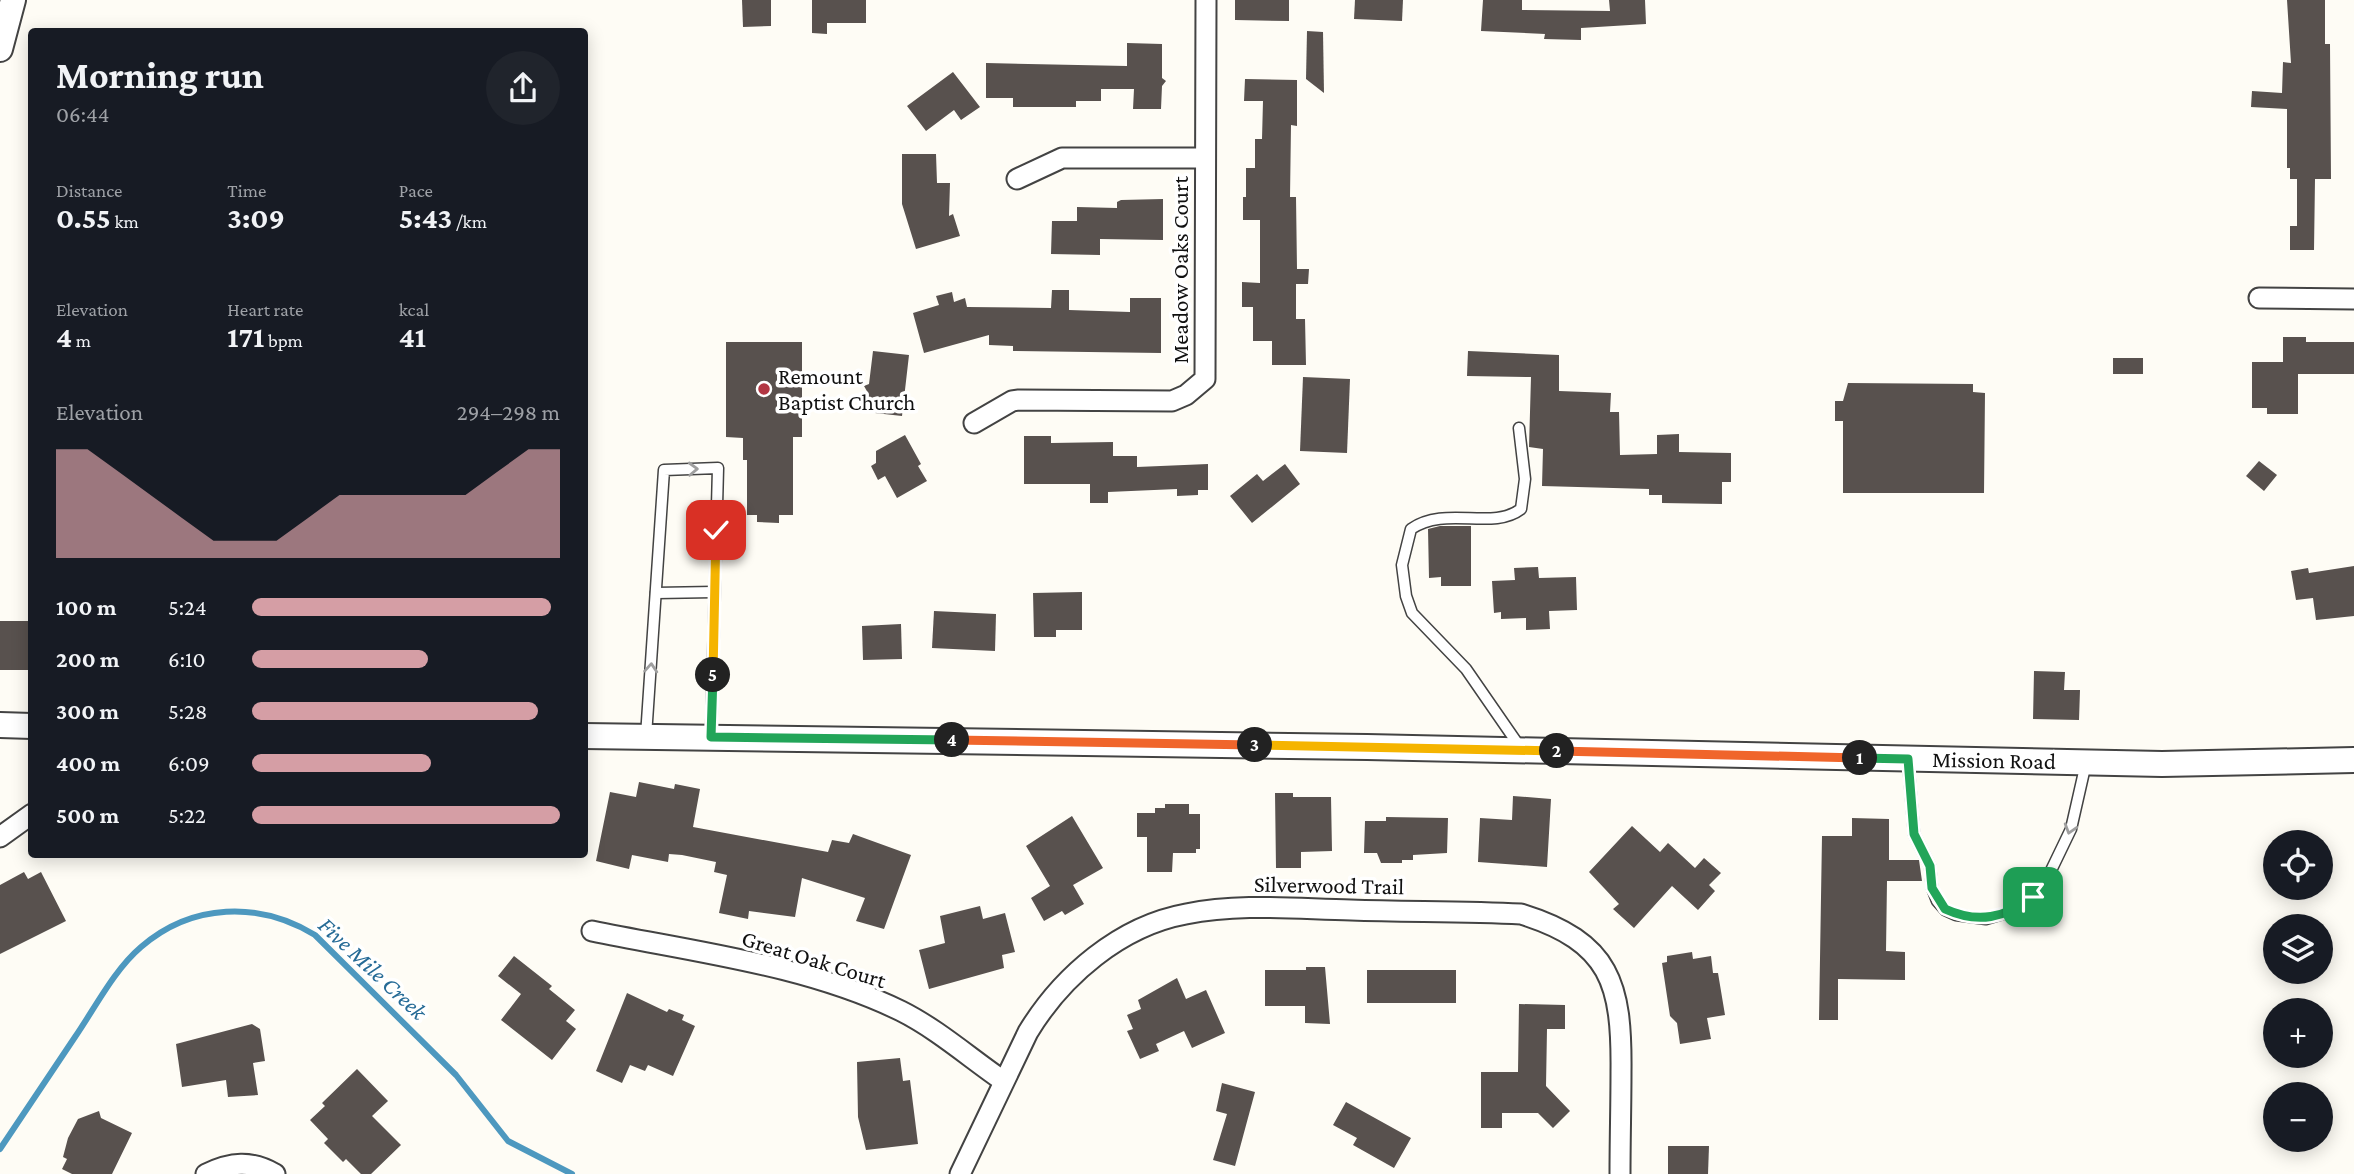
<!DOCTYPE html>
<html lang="en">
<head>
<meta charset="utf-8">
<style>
	:root { --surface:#171b24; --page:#20242c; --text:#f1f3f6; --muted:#9ea1a6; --accent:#d59ea5 }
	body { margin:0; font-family:"Crimson Pro",serif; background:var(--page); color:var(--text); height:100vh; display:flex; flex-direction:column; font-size:26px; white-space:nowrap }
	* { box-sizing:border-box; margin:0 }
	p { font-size:23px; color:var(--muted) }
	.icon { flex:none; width:38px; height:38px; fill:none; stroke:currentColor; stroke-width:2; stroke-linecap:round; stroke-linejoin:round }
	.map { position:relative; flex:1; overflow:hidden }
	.drawer { position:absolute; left:28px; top:28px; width:560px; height:830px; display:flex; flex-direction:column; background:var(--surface); border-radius:7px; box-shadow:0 4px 18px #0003 }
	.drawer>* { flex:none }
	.controls { position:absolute; left:2263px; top:830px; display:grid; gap:14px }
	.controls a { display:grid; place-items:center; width:70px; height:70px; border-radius:50%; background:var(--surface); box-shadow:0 4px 18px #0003; font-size:35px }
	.pin { position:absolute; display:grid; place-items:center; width:60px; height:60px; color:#fff; margin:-30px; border-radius:14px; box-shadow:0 4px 10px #0006 }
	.km { position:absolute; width:35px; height:35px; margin:-18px; border-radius:50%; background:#222; color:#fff; font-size:19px; line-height:35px; text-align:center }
	.round { display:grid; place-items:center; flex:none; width:74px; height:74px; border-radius:37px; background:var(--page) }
	.overview { display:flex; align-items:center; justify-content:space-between; height:119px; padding:0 28px }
	h1 { font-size:38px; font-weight:700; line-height:52px }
	.figures { display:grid; grid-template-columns:repeat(3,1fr); gap:10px; height:119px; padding:7px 28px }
	.figures div { display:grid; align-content:center }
	.figures b { font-size:30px; font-weight:700 }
	.figures small { font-size:19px; font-weight:400 }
	.figures p { font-size:19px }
	.chart { height:196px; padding:14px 28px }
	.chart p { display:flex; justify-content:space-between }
	.chart svg { width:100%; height:126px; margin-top:7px; fill:var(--accent); opacity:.7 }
	ul { padding:0 28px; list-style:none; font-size:23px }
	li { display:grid; grid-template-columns:112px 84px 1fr; align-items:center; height:52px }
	li i { height:18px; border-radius:9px; background:var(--accent) }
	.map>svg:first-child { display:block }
</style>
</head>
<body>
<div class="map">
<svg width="2354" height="1174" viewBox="0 0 2354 1174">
	<rect width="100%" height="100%" fill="#fefcf5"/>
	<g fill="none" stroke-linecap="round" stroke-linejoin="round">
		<path stroke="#4d98bf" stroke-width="6" d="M0,1149c25,-37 50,-75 75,-112 20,-29 39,-67 66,-90 51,-44 118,-46 174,-12l141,140 52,66 64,33"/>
	</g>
	<g fill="#58514e">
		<polygon points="742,0 771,0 771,26 743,27"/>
		<polygon points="812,0 866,0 866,23 827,23 827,34 812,33"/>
		<polygon points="1235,0 1289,0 1289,21 1235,20"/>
		<polygon points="1355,0 1403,0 1402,21 1354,19"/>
		<polygon points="1483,0 1522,0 1522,10 1610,11 1609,0 1645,0 1646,24 1581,28 1581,40 1544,39 1545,34 1481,31"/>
		<polygon points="2287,0 2325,0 2325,44 2330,44 2331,179 2315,179 2314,250 2290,250 2290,226 2297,226 2297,179 2290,179 2290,168 2287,168 2287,109 2251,107 2252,91 2282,93 2283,62 2291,63"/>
		<polygon points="1307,31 1323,32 1324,93 1306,79"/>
		<polygon points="1127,43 1162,44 1162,78 1166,81 1162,86 1161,109 1133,109 1134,89 1101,89 1101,101 1076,101 1076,107 1013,107 1013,98 986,98 986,63 1127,66"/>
		<polygon points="953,72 980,107 961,120 954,110 926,131 907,106"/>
		<polygon points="1245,79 1297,80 1297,126 1291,125 1290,197 1296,197 1297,269 1309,269 1308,284 1296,284 1296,319 1305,319 1306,365 1272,365 1272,341 1253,341 1253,307 1242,307 1242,282 1260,283 1260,220 1243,220 1243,197 1246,197 1246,168 1255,168 1255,139 1262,139 1263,101 1244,101"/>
		<polygon points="902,154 936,154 937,183 950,183 949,216 953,214 960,236 916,249 902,204"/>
		<polygon points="1163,199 1163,240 1100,239 1100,255 1051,254 1052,221 1077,221 1077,207 1117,208 1117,202 1121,200"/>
		<polygon points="1052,290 1069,290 1069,310 1130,312 1130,298 1161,298 1161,353 1013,351 1013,346 989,345 989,335 924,353 913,313 939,305 936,296 952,292 954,302 965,298 967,307 1051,308"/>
		<polygon points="2283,337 2306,337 2306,342 2354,342 2354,374 2298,374 2298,414 2267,414 2267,408 2252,408 2252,362 2283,362"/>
		<polygon points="726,342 802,342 802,437 793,437 793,515 779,515 779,523 757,522 757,515 747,515 747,460 743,460 743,438 726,437"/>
		<polygon points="873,351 909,355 902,416 866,412 868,393 864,386 869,384"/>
		<polygon points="1468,351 1559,355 1559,391 1611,393 1610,412 1619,412 1620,455 1657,454 1657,435 1679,434 1679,452 1731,453 1731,482 1722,482 1722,504 1662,503 1662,495 1649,495 1649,489 1542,486 1543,449 1529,447 1531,377 1467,376"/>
		<rect x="2113" y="358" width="30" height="16"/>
		<polygon points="1303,377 1350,379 1347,453 1300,451"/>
		<polygon points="1848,383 1973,384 1973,392 1985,393 1984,493 1843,493 1843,421 1835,421 1835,401 1843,401"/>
		<polygon points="905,435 921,464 918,466 927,481 897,498 885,476 878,480 871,466 876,463 876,451"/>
		<polygon points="1024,436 1051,436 1051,443 1113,442 1113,456 1137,456 1137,467 1208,464 1208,490 1198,490 1198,495 1177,496 1177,489 1108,492 1108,503 1090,503 1090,484 1024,484"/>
		<polygon points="2259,461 2277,475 2264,491 2246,476"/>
		<polygon points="1285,464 1300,484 1252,523 1230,496 1257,474 1263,481"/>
		<polygon points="1440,526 1471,526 1471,586 1441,586 1441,577 1429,578 1428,529"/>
		<polygon points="2354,566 2354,616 2316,620 2313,598 2296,600 2291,571 2308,568 2309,573"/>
		<polygon points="1538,567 1539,578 1576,577 1577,610 1549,611 1550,629 1526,630 1526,618 1501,619 1501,612 1494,613 1492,581 1515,580 1514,568"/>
		<polygon points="1082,592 1082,630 1056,630 1056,637 1034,637 1033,593"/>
		<polygon points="934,611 996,614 995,651 932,648"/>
		<rect x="0" y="621" width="32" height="49"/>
		<polygon points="901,624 902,659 863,660 862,626"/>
		<polygon points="2034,671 2065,672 2064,690 2080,690 2079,720 2033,719"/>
		<polygon points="639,782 674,789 675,784 700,789 693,827 828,852 832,840 849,843 853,834 911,855 884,929 856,921 865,898 802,878 795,917 749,911 748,919 719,913 727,875 714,872 716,862 682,855 669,854 668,862 632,855 629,869 596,861 610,792 636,797"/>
		<polygon points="1275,793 1293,793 1293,797 1331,797 1332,851 1301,852 1301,868 1276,868"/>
		<polygon points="1513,796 1551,799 1547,867 1478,862 1480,818 1512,820"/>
		<polygon points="1165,804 1189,804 1189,814 1200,814 1200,849 1196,849 1196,853 1173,853 1172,872 1147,872 1147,837 1137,837 1137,813 1155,813 1155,808 1165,808"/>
		<polygon points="1072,816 1103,868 1073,885 1084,904 1065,915 1062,911 1044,921 1031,898 1050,886 1026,846"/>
		<polygon points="1386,817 1448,818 1447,853 1413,855 1413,860 1402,860 1402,863 1381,863 1377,853 1364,853 1365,821 1386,821"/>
		<polygon points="1852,818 1889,819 1889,860 1919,860 1922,881 1887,881 1886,951 1905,952 1905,980 1838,979 1838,1020 1819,1020 1822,836 1852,836"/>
		<polygon points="1632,826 1660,852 1668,843 1695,868 1704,858 1721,873 1709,885 1715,891 1698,910 1672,886 1634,928 1613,909 1619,904 1589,872"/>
		<polygon points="24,872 28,879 41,872 66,921 0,954 0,885"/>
		<polygon points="980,906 983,919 1005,913 1015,952 1002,955 1004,968 929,989 919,950 945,943 940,916"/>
		<polygon points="1692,952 1693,959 1711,956 1713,973 1718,973 1725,1015 1707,1018 1711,1039 1680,1044 1677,1023 1670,1016 1662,963 1667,962 1667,956"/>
		<polygon points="514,956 552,986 549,989 575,1010 566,1021 576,1029 552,1060 501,1020 521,994 498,976"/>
		<polygon points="1306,967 1325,967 1330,1024 1305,1023 1305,1006 1265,1006 1265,970 1306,970"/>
		<rect x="1367" y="970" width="89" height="33"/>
		<polygon points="1177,978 1186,999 1206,990 1225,1033 1192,1048 1184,1031 1156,1044 1159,1051 1140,1059 1127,1031 1133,1029 1127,1015 1141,1009 1138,1000"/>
		<polygon points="627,993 667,1012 669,1009 684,1015 682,1020 695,1026 673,1076 648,1065 645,1071 630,1065 622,1083 596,1071"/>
		<polygon points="1519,1004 1565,1005 1565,1029 1547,1029 1546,1086 1570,1111 1553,1128 1538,1113 1502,1113 1502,1128 1481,1128 1481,1072 1518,1072"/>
		<polygon points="252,1024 260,1029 265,1061 253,1063 258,1095 228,1097 226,1080 182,1087 176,1044"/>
		<polygon points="900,1058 903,1081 910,1080 918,1144 866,1150 858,1117 857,1062"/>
		<polygon points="357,1069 388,1101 372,1116 401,1145 371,1174 361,1174 346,1159 343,1162 324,1143 328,1139 310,1120 325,1106 322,1103"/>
		<polygon points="1222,1083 1255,1092 1235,1166 1213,1160 1227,1114 1216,1111"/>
		<polygon points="1346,1102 1411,1138 1394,1168 1353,1145 1357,1138 1333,1125"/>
		<polygon points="99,1111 101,1118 132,1133 112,1174 72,1174 62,1169 67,1159 63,1157 68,1138 78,1119"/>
		<polygon points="1668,1146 1709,1146 1708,1174 1668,1174"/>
	</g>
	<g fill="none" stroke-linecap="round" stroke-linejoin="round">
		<g stroke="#434343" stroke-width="13">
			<g id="service">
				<path d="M1519,428l6,51 -4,30c-29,22 -75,-4 -110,20l-9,36 4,31 6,17 54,56 56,81"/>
				<polyline points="656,593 714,592"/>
				<polyline points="646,736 664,470 718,468 711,737"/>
				<polyline points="1908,759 1914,834 1930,866 1932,888 1937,901 1945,910 1956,915 1986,919 2016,910 2045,883 2071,829 2086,763"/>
			</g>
		</g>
		<g stroke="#434343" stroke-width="23">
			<g id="minor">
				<polyline points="1017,179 1062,158 1205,158"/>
				<polyline points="2259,298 2354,299"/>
				<polyline points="974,423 1012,401 1019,400 1172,401 1186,395 1205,379 1206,0"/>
				<polyline points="0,837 32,814"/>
				<path d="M592,931c102,21 215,34 309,80 36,18 69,47 101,69"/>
				<path d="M206,1174c25,-12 45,-14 69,0"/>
				<path d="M960,1174l68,-142c34,-56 92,-106 158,-118 54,-11 110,-5 165,-4 57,2 113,1 170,4 90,28 101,70 100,158 0,34 -1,68 -1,102"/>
			</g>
		</g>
		<g stroke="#434343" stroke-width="28">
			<g id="tertiary">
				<polyline points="0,49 13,0"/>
				<polyline points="0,725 32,726"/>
				<polyline points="584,736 1367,747 2162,764 2354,760"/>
			</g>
		</g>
		<use href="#service" stroke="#fff" stroke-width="10"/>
		<use href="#minor" stroke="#fff" stroke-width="19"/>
		<use href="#tertiary" stroke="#fff" stroke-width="24"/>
	</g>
	<defs><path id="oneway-chevron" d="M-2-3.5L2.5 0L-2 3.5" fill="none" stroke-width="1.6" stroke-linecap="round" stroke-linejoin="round" transform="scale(1.75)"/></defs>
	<g stroke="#9f9f9f">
		<use href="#oneway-chevron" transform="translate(693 469) rotate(-2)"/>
		<use href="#oneway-chevron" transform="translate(651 668) rotate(-86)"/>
		<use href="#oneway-chevron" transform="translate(2070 829) rotate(107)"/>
	</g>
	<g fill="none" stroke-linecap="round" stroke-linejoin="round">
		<g stroke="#fff" stroke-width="14">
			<path id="split-1" d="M1860,758l48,1 6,75 16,32 2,22 13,21c33,15 60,9 88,-12"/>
		</g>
		<g stroke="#fff" stroke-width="14">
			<polyline id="split-2" points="1557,751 1860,758"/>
		</g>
		<g stroke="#fff" stroke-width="14">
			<polyline id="split-3" points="1255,745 1557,751"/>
		</g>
		<g stroke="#fff" stroke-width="14">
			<polyline id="split-4" points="952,740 1255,745"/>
		</g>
		<g stroke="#fff" stroke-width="14">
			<polyline id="split-5" points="713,675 711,737 952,740"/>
		</g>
		<g stroke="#fff" stroke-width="14">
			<polyline id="split-6" points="713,675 716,530"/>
		</g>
		<use href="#split-1" stroke="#22a559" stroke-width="9"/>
		<use href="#split-2" stroke="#f0652b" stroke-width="9"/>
		<use href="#split-3" stroke="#f5b400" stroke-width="9"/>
		<use href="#split-4" stroke="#f0652b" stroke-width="9"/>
		<use href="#split-5" stroke="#22a559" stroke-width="9"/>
		<use href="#split-6" stroke="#f5b400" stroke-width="9"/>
	</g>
	<circle fill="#b23643" stroke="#fff" stroke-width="2.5" cx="764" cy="389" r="7"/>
	<g text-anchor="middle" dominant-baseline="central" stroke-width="7" stroke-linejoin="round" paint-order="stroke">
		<g font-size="23" fill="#101010" stroke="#fff">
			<text transform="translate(1180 270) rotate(-90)">Meadow Oaks Court</text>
			<text transform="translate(1994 760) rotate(1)">Mission Road</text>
			<text transform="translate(1329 885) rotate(1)">Silverwood Trail</text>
			<text transform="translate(814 959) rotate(17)">Great Oak Court</text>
		</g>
		<g font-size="23" fill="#101010" stroke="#fff" text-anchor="start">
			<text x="778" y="376">Remount<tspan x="778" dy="26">Baptist Church</tspan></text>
		</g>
		<g font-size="24" font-style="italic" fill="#266b96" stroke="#fff">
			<text transform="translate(373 968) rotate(43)">Five Mile Creek</text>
		</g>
	</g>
</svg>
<div class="controls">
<a><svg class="icon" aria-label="locate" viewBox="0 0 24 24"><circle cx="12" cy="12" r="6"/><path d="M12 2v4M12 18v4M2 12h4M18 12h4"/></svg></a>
<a><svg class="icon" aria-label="layers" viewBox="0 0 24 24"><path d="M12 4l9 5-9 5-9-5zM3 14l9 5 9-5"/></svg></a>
<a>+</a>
<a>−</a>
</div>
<div class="pin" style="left:2033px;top:897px;background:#1e9e55"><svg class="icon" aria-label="arrive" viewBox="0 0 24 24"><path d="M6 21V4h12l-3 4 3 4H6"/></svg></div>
<div class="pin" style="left:716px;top:530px;background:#d93025"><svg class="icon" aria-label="check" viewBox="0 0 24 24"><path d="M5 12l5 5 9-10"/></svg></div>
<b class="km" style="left:1860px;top:758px">1</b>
<b class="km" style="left:1557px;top:751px">2</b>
<b class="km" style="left:1255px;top:745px">3</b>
<b class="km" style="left:952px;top:740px">4</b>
<b class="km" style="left:713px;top:675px">5</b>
<section class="drawer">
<div class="overview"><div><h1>Morning run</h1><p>06:44</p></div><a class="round"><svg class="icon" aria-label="share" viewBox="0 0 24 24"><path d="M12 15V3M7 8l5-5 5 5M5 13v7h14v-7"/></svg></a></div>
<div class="figures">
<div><p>Distance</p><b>0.55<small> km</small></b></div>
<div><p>Time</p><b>3:09</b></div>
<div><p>Pace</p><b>5:43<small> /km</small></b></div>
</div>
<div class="figures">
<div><p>Elevation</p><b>4<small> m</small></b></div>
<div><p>Heart rate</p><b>171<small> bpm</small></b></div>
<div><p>kcal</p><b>41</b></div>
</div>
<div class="chart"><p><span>Elevation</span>294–298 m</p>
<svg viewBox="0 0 160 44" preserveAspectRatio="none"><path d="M0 44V6L10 6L20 14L30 22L40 30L50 38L60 38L70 38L80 30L90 22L100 22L110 22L120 22L130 22L140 14L150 6L160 6V44z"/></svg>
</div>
<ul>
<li><b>100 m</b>5:24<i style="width:97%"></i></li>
<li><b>200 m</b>6:10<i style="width:57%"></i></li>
<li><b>300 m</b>5:28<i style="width:93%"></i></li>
<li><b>400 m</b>6:09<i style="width:58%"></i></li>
<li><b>500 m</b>5:22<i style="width:100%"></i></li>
</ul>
</section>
</div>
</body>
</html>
